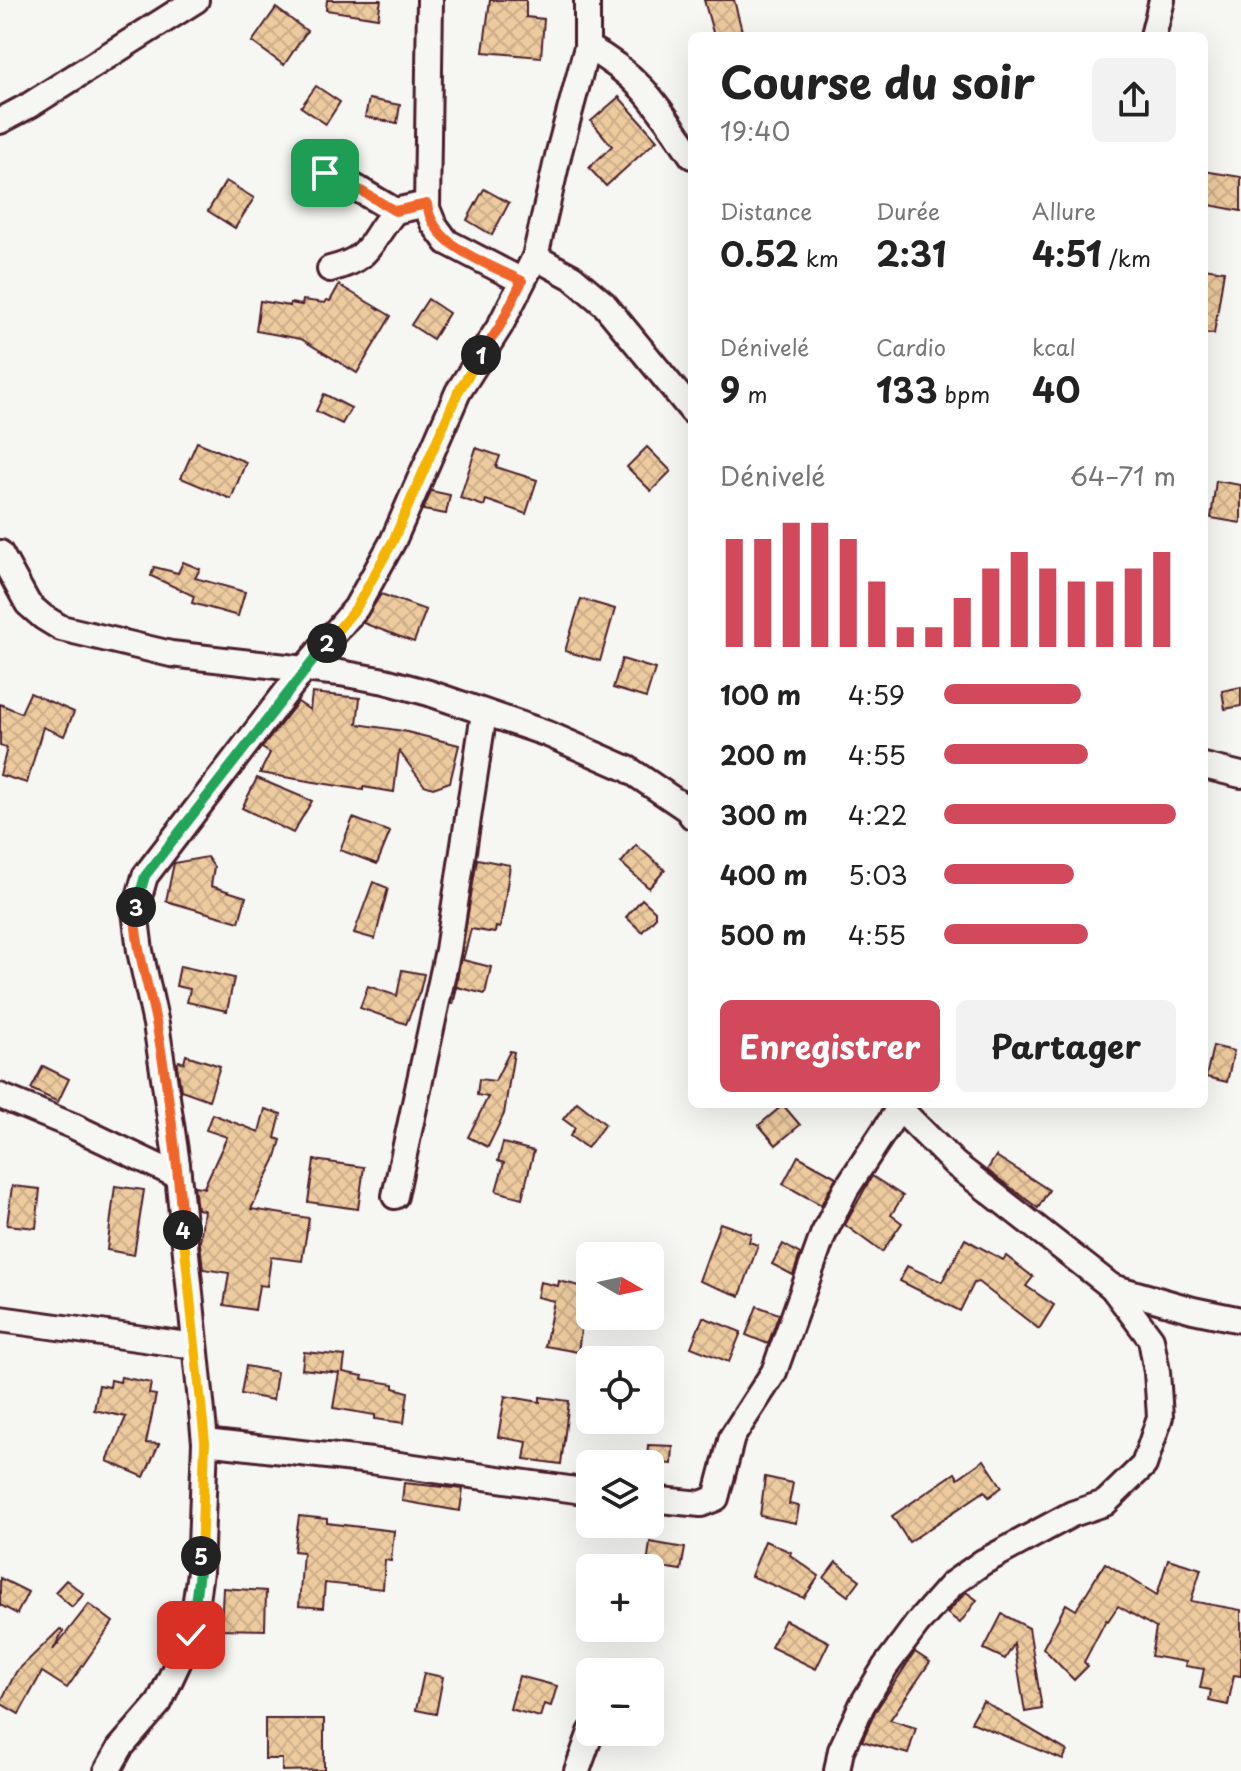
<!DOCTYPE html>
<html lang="fr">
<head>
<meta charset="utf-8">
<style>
	:root { --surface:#fff; --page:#f2f2f2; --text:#222; --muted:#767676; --accent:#d1495b }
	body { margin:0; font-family:"Playpen Sans",sans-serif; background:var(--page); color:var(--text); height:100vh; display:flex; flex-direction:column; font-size:30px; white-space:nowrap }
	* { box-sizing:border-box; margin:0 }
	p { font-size:26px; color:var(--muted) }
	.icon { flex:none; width:44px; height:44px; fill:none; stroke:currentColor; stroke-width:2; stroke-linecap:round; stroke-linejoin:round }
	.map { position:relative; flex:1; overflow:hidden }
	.panel { position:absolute; left:688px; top:32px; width:520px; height:1076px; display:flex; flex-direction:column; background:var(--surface); border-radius:12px; box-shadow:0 8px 32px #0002 }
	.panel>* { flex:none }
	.needle { width:52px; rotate:99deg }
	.fabs { position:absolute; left:576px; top:1242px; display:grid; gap:16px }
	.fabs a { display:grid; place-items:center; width:88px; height:88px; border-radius:12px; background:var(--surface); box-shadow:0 8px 32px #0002; font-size:40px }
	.pin { position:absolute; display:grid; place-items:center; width:68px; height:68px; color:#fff; margin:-34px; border-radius:16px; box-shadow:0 4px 12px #0006 }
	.km { position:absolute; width:40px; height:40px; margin:-20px; border-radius:50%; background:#222; color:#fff; font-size:22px; line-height:40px; text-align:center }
	.round { display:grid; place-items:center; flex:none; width:84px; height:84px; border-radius:12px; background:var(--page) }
	.overview { display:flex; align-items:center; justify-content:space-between; height:136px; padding:0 32px }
	h1 { font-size:44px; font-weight:700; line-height:60px }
	.figures { display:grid; grid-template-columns:repeat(3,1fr); gap:12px; height:136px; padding:8px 32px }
	.figures div { display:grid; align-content:center }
	.figures b { font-size:34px; font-weight:700 }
	.figures small { font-size:22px; font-weight:400 }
	.figures p { font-size:22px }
	.chart { height:224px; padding:16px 32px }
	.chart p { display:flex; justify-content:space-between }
	.chart svg { width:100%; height:144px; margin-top:8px; stroke:var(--accent); stroke-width:6 }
	.cta { display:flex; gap:16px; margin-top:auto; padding:16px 32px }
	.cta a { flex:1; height:92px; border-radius:12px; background:var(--accent); color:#fff; font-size:32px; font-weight:700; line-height:92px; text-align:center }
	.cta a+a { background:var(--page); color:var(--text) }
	ul { padding:0 32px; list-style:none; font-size:26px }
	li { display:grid; grid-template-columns:128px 96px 1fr; align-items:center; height:60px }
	li i { height:20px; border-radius:10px; background:var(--accent) }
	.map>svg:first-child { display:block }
</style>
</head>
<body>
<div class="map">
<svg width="1241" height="1771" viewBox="0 0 1241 1771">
	<defs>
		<pattern id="building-cross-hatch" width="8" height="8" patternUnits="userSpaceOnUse" patternTransform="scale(2)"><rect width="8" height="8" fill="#edcb9f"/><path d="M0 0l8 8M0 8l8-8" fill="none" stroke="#cdae89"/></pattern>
	</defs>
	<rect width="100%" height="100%" fill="#f6f6f2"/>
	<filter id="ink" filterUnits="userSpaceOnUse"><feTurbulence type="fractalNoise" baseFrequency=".0125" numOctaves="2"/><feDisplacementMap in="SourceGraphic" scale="16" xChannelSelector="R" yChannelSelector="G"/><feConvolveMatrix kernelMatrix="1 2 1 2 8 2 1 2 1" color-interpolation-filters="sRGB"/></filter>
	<g filter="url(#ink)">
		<g fill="url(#building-cross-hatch)" stroke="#4a1f2b" stroke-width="2">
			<polygon points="327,0 381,0 378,18 326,10"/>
			<polygon points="490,0 526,0 526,17 544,19 541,57 483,52"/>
			<polygon points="704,0 734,0 742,31 714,36"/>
			<polygon points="276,8 307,31 284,65 252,42"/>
			<polygon points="316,86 340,102 326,124 301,107"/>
			<polygon points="619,97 657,140 606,186 589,168 612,146 591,121"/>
			<polygon points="369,99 400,105 397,123 365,117"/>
			<polygon points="1204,171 1241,177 1241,211 1204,204"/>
			<polygon points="226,181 254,198 235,228 208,211"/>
			<polygon points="484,189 509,203 492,235 467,220"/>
			<polygon points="1204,268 1224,271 1214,334 1204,333"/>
			<polygon points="339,285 391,316 357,373 301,339 256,331 260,301 290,306 290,303 302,305 303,300 325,303 327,300 330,301"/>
			<polygon points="428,299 449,313 433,339 411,325"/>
			<polygon points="324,394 351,408 342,424 316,411"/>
			<polygon points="197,442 246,462 231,499 181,478"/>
			<polygon points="647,447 671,471 651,491 627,467"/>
			<polygon points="476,448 500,456 496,467 537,480 526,514 486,500 484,506 460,498"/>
			<polygon points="1216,481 1241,485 1241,523 1211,518"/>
			<polygon points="431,491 450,495 446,514 423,510"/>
			<polygon points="183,562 200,569 195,578 245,592 238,616 192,603 194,596 151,576 154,567 178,573"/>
			<polygon points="381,594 426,610 414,642 363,623"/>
			<polygon points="581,599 615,609 600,661 565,651"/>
			<polygon points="622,659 655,669 646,698 613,688"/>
			<polygon points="1241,687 1241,706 1225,709 1222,691"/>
			<polygon points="30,693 74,712 64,736 43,727 27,783 0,775 7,748 0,746 0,704 21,713"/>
			<polygon points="312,693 360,698 357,724 403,731 459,745 450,782 433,788 424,785 399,751 394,792 363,787 363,790 260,773 270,753 262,748 298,702 310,710"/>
			<polygon points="257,778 312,801 293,833 242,808"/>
			<polygon points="353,818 390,832 377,864 340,850"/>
			<polygon points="636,845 665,870 649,888 621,863"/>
			<polygon points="207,857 214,867 211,886 246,897 239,922 166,901 174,863"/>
			<polygon points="477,859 510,865 504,906 500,928 496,927 495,933 471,929 463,960 491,967 485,994 457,987 453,1005"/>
			<polygon points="373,882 388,888 375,939 354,933"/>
			<polygon points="642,899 655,911 655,918 642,932 626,917"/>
			<polygon points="180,966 234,978 227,1011 187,1002 190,989 176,986"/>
			<polygon points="402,970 424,974 420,991 406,1024 360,1008 368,986 397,996"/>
			<polygon points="1213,1046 1234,1051 1227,1082 1206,1077"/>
			<polygon points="510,1051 514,1052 504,1114 488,1147 468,1137 488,1097 477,1095 479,1079 495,1081"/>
			<polygon points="186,1055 220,1066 209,1100 181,1090 177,1066 179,1061 184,1063"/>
			<polygon points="43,1066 69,1079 58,1102 31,1089"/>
			<polygon points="577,1102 605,1124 587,1148 570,1136 575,1128 563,1119"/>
			<polygon points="783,1105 800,1125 776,1145 759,1125"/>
			<polygon points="265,1109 281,1114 275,1138 281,1140 275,1160 251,1209 309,1218 302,1261 271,1257 267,1286 259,1285 255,1310 224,1305 229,1273 203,1269 200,1243 204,1210 197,1209 194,1186 206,1188 204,1187 227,1137 206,1130 212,1114 259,1132"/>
			<polygon points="503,1143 534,1151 522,1198 496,1191 504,1163 498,1161"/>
			<polygon points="798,1156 836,1177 821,1205 783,1184"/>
			<polygon points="996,1156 1049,1190 1038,1208 987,1170"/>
			<polygon points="314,1160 364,1167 358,1209 308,1202"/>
			<polygon points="872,1176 903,1196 891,1215 902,1223 882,1252 845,1225"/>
			<polygon points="12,1186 40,1189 36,1228 7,1225"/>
			<polygon points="115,1186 144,1190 134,1255 107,1250"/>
			<polygon points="720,1223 751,1234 749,1242 758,1245 740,1296 699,1281"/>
			<polygon points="965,1239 1003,1260 1006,1256 1033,1277 1026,1286 1054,1305 1039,1329 978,1282 974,1283 960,1311 900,1281 907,1266 942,1282"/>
			<polygon points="783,1244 800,1254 793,1275 772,1264"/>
			<polygon points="559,1281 584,1287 583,1291 590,1293 584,1309 578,1352 545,1346 554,1301 537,1297 540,1282 558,1286"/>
			<polygon points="757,1306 779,1314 768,1344 746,1335"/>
			<polygon points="703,1317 741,1332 729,1362 691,1347"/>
			<polygon points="304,1352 345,1356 343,1372 363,1376 362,1379 394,1384 394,1388 408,1392 404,1423 375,1419 375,1415 333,1408 339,1373 302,1369"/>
			<polygon points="246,1366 277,1372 273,1400 241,1394"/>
			<polygon points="121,1377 151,1383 149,1394 156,1395 146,1443 159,1444 144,1477 107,1461 126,1417 94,1410 99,1385 110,1387 111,1380 120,1382"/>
			<polygon points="505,1396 540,1402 540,1397 569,1401 561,1464 524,1459 527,1442 498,1437"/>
			<polygon points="648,1445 673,1446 672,1464 647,1462"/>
			<polygon points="984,1460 1002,1487 989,1497 985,1491 909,1542 892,1516 955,1473 958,1478"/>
			<polygon points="765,1477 793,1483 789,1504 799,1506 796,1523 760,1516"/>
			<polygon points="404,1483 463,1489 460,1511 402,1501"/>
			<polygon points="299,1516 327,1519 327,1523 394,1531 391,1561 385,1560 383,1589 325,1583 323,1608 299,1606 303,1552 294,1551"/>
			<polygon points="765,1541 791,1552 790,1555 819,1576 804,1598 751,1576"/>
			<polygon points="650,1542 685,1548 681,1570 647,1565"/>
			<polygon points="1168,1559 1201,1569 1191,1601 1241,1610 1241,1676 1234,1675 1228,1705 1209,1701 1211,1690 1200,1688 1204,1669 1185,1666 1186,1662 1151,1656 1156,1628 1118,1606 1108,1621 1106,1620 1084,1662 1088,1666 1074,1680 1043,1648 1066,1604 1076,1610 1105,1563 1157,1595"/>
			<polygon points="836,1562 860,1580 848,1596 824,1578"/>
			<polygon points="0,1578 28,1592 17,1614 0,1605"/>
			<polygon points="66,1580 84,1594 72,1607 55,1592"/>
			<polygon points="223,1588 266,1591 265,1630 221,1629"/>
			<polygon points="966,1592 977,1600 960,1623 947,1613"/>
			<polygon points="89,1604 113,1622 67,1688 42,1672 19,1714 0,1703 16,1672 60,1629 63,1631 53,1650"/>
			<polygon points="1002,1614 1029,1628 1042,1709 1025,1712 1014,1644 1005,1659 984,1649"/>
			<polygon points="785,1620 829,1642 816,1669 771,1647"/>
			<polygon points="915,1652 930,1662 890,1720 916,1728 908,1754 862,1741 875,1712"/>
			<polygon points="424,1673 443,1677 436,1714 416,1710"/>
			<polygon points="519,1676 557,1686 551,1706 544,1704 540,1717 510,1709"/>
			<polygon points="983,1701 1067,1751 1063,1760 971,1722"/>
			<polygon points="265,1719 324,1719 324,1770 282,1771 282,1759 265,1759"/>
		</g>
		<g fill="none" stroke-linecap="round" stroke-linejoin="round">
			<g stroke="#4a1f2b" stroke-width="30">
				<g id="minor">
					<polyline points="430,0 427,208 433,223 447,242 522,281"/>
					<polyline points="1153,36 1162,0"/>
					<path d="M587,47c53,28 72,61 105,109"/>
					<polyline points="0,121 30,105 196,0"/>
					<polyline points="325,173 331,173 395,211 427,204"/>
					<polyline points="535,257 572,277 604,304 692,411"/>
					<path d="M330,269c44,-11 38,-27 65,-58"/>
					<polyline points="0,553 28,604 43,617 61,628 171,654 340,673 385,681 429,693 548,734 628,769 687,809 692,816"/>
					<polyline points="1204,766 1241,775"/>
					<polyline points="0,1096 73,1126 178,1176"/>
					<polyline points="395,1196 448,950 484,713"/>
					<polyline points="1112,1287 1193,1310 1241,1320"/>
					<polyline points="0,1319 194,1346"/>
					<polyline points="205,1442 371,1461 590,1492"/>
					<polyline points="650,1499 701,1504 716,1498 732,1437 774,1372 823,1235 846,1189 902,1104"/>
					<polyline points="107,1771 120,1748 159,1703 191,1635 200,1572 205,1442 177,1164 156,1024 140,951 135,911 145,876 304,669 356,608 393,541 458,392 500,326 535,257 559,152 587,47 587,0"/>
					<polyline points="577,1771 591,1732"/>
					<polyline points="837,1771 841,1750 862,1705 885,1667 917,1624 952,1584 983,1562 1072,1514 1105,1503 1144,1465 1160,1417 1157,1372 1151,1339 1112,1287 955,1164 895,1104"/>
				</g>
			</g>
			<use href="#minor" stroke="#f6f6f2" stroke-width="24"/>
		</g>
	</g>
	<g fill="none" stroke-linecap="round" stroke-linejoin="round" filter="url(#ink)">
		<g stroke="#fff" stroke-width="16">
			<path id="split-1" d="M325,173h6l64,38 32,-7c6,44 61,59 95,77l-22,45 -19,29"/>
		</g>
		<g stroke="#fff" stroke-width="16">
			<polyline id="split-2" points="327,643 356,608 393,541 458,392 481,355"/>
		</g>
		<g stroke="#fff" stroke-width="16">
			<polyline id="split-3" points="136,907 145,876 327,643"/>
		</g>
		<g stroke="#fff" stroke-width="16">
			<path id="split-4" d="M136,907c-4,31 14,83 20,115 13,68 21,139 27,208"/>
		</g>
		<g stroke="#fff" stroke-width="16">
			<polyline id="split-5" points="183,1230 205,1442 201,1556"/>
		</g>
		<g stroke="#fff" stroke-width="16">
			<polyline id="split-6" points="191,1635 201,1556"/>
		</g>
		<use href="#split-1" stroke="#f0652b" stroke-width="10"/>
		<use href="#split-2" stroke="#f5b400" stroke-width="10"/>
		<use href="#split-3" stroke="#22a559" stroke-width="10"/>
		<use href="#split-4" stroke="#f0652b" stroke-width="10"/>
		<use href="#split-5" stroke="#f5b400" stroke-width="10"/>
		<use href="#split-6" stroke="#22a559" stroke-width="10"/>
	</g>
</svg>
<div class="fabs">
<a><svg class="needle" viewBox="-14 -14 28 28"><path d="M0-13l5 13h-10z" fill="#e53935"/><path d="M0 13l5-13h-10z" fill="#767676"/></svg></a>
<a><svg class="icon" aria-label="locate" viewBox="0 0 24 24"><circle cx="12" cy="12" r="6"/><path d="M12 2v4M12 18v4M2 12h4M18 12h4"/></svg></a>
<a><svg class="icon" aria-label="layers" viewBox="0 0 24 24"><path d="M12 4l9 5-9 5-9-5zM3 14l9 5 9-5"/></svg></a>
<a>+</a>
<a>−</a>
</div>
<div class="pin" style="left:325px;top:173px;background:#1e9e55"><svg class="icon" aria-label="arrive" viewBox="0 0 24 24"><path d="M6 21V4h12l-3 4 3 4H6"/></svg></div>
<div class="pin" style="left:191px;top:1635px;background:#d93025"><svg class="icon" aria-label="check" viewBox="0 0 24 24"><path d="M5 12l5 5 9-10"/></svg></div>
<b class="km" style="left:481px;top:355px">1</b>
<b class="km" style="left:327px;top:643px">2</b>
<b class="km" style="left:136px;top:907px">3</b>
<b class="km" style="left:183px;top:1230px">4</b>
<b class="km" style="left:201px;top:1556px">5</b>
<section class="panel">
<div class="overview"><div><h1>Course du soir</h1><p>19:40</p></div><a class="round"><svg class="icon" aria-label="share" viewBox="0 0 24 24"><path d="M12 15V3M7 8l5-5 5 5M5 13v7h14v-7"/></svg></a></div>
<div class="figures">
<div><p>Distance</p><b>0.52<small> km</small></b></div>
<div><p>Durée</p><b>2:31</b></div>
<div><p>Allure</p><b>4:51<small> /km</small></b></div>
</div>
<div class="figures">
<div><p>Dénivelé</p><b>9<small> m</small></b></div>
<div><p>Cardio</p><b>133<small> bpm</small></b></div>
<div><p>kcal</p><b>40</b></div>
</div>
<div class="chart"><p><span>Dénivelé</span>64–71 m</p>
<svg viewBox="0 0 160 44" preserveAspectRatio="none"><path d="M5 44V11M15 44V11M25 44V6M35 44V6M45 44V11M55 44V24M65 44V38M75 44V38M85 44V29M95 44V20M105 44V15M115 44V20M125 44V24M135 44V24M145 44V20M155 44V15"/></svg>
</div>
<ul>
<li><b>100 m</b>4:59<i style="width:59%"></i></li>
<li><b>200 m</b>4:55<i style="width:62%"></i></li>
<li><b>300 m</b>4:22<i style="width:100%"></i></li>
<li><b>400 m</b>5:03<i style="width:56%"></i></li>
<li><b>500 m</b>4:55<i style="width:62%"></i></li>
</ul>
<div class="cta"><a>Enregistrer</a><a>Partager</a></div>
</section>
</div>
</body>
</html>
